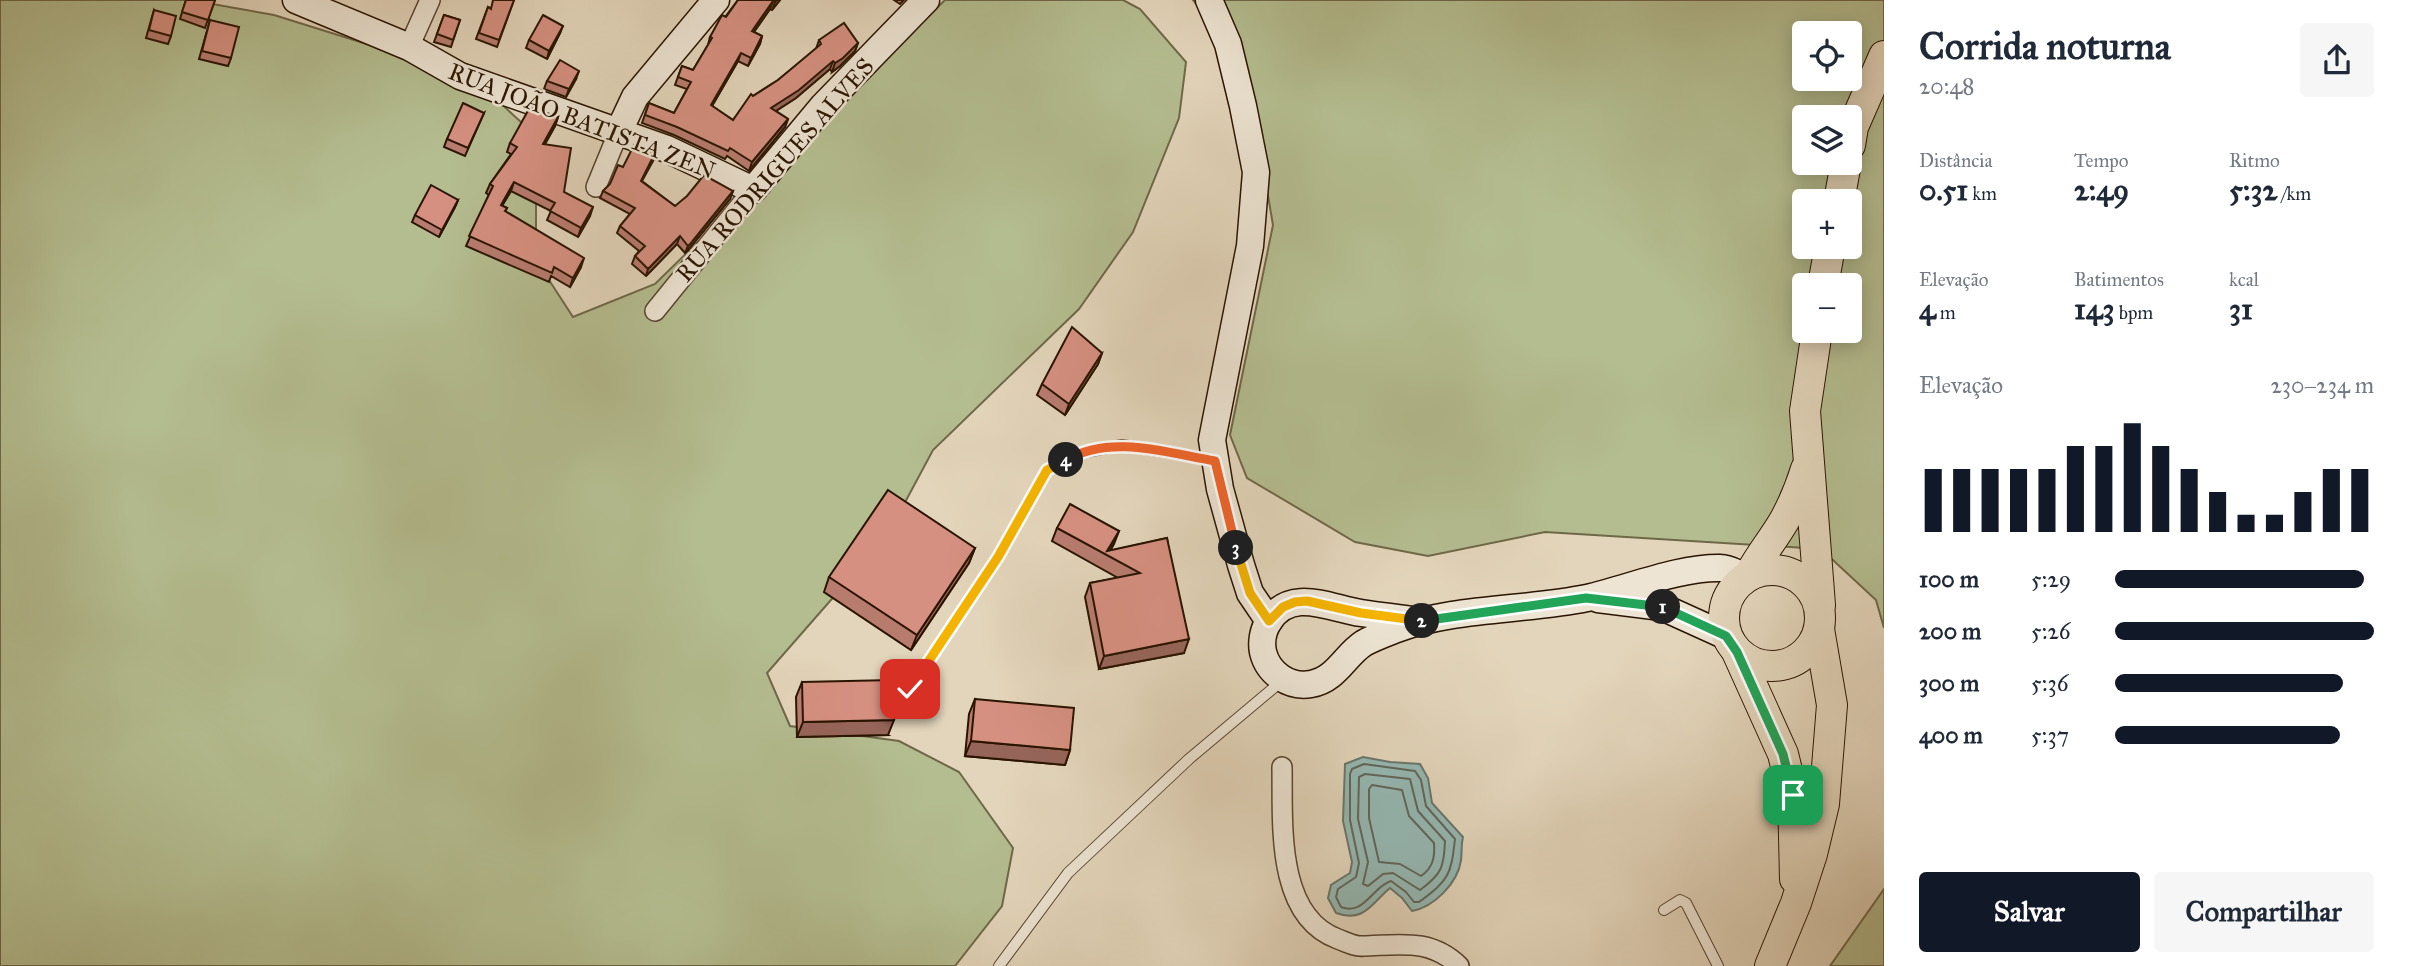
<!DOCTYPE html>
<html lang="pt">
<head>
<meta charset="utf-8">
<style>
	:root { --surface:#fff; --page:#f6f6f7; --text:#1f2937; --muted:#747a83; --accent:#111827 }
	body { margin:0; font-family:"IM FELL Great Primer",serif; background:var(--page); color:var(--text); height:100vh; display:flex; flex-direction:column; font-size:26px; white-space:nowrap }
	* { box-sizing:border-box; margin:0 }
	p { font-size:23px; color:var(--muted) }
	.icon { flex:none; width:38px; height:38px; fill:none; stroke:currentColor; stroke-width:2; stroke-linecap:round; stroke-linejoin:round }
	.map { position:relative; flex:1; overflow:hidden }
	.drawer { display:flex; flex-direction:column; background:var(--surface); width:525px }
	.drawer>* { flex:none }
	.controls { position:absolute; left:1792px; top:21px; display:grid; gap:14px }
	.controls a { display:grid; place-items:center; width:70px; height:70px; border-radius:7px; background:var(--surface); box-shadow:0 4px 18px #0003; font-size:35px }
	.pin { position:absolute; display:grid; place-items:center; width:60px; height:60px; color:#fff; margin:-30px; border-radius:14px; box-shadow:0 4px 10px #0006 }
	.km { position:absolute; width:35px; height:35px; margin:-18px; border-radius:50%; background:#222; color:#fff; font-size:19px; line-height:35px; text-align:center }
	.round { display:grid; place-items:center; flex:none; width:74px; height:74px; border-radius:7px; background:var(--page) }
	.overview { display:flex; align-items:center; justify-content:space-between; height:119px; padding:0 35px }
	h1 { font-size:38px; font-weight:700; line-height:52px }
	.figures { display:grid; grid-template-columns:repeat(3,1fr); gap:10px; height:119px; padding:7px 35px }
	.figures div { display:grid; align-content:center }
	.figures b { font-size:30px; font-weight:700 }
	.figures small { font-size:19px; font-weight:400 }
	.figures p { font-size:19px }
	.chart { height:196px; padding:14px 35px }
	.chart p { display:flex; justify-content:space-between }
	.chart svg { width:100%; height:126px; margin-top:7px; stroke:var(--accent); stroke-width:6 }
	.primary-button { display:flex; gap:14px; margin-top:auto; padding:14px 35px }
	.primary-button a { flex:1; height:80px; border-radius:7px; background:var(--accent); color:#fff; font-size:28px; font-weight:700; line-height:80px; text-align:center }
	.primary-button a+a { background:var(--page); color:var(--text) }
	ul { padding:0 35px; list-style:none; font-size:23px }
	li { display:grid; grid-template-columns:112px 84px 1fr; align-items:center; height:52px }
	li i { height:18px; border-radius:9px; background:var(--accent) }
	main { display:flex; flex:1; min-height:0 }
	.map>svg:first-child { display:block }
</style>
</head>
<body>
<main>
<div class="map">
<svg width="1884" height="966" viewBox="0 0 1884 966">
	<rect width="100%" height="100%" fill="#e3d5bb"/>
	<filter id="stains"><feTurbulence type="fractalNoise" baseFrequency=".00286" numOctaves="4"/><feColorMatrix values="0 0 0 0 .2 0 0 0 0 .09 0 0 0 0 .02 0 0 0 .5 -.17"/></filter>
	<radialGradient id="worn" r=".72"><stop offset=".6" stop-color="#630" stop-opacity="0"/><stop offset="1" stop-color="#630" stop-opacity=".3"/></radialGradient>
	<g fill="#b4bd90" stroke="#6f6848" stroke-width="2" fill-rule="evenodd">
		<polygon points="0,0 190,0 274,15 402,55 495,98 536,136 536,260 573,317 655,284 945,0 1123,0 1140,9 1186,62 1179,118 1133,232 1079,309 933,450 887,536 767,673 790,726 899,741 959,772 1013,848 1002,906 955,966 0,966"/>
		<path d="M1193,0h691v628l-8,-28 -55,-51 -276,-17 -117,24 -73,-14 -108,-64 -17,-43 43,-210 -27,-157zM1804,33h46v46h-46zM1804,117h46v46h-46zM1804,201h46v46h-46zM1804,285h46v46h-46z"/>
		<polygon points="1884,889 1884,966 1830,966"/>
	</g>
	<path fill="#95b8b3" stroke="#6a766b" stroke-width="2" d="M1363,757l27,5 30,2 8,14 4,25 31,34c-2,8 -1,16 -2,23 -3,23 -27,47 -49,51l-10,-13 -12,-10c-19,16 -26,35 -54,25l-8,-15 3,-13 19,-12 2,-11 -9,-41 2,-57z"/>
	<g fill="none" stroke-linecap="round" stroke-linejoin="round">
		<g stroke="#60665a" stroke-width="2">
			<path d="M1364,764l51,7 6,9 5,26 29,33c-4,36 -6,41 -36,63h-5l-8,-10 -15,-11c-19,6 -27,35 -50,26l-5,-10 2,-8 18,-12 3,-14 -9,-43v-46l2,-5z"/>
			<path d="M1365,774l45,5 8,32 27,30c-1,26 -3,33 -25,49l-27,-17 -10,1 -15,12 -5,-2 5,-22 -10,-43 1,-42z"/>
			<path d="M1372,785l30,5 7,26 25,27c1,14 -1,25 -13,33l-21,-12 -21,-2 -10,-44v-29z"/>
		</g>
		<g stroke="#58442f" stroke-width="12">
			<g id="lane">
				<polyline points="910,689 998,557 1047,470 1076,454 1122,445 1214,460"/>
				<polyline points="1664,910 1680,900 1686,903 1718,966"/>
				<polyline points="999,966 1068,873 1189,759 1283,680"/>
			</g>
		</g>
		<g stroke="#58442f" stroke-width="22">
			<g id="street">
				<polyline points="409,47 430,0"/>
				<polyline points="596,187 619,131"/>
				<polyline points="655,311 753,190"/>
				<path d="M1282,767c1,55 -7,149 56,172 8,3 17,8 25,7 37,-1 67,-8 96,20"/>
			</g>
		</g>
		<g stroke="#2a1400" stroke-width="29">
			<g id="secondary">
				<polyline points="296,0 409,47 460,76 667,149 753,190 823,106 926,0"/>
				<polyline points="1209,0 1228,44 1243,106 1256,172 1250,246 1212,440 1220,489 1241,565 1250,593 1269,621"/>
				<polyline points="619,131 635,97 716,0"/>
				<polyline points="1598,599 1662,607 1726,636"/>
				<path d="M1418,621c-19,-3 -38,-5 -57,-8 -32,-5 -70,-26 -92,8 -6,9 -8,21 -6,31 5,21 26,36 48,32 25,-4 34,-29 53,-41 9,-5 20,-9 30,-13 60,-23 129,-19 193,-32 40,-9 92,-31 134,-30 8,0 17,6 25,9"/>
			</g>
		</g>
		<g stroke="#2a1400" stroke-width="32">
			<g id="primary">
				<polyline points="1850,145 1853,127 1884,56"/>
				<polyline points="1839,201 1846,163"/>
				<polyline points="1823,285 1830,247"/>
				<polyline points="1817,331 1805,411 1820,605"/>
				<circle cx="1772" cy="618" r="48"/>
				<path d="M1750,574c10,-19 23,-34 34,-53 9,-16 16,-33 22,-52"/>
				<polyline points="1737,652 1783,754 1793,795 1795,879"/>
				<polyline points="1770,966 1796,903 1812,854 1824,804 1832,705 1819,629"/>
			</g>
		</g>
		<use href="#lane" stroke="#ede4d3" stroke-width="10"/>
		<use href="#street" stroke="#ede4d3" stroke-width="19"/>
		<use href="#secondary" stroke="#ede4d3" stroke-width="26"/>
		<use href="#primary" stroke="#e3d5bb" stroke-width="30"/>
	</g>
	<g fill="#b87c6f" stroke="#2a1400" stroke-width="2">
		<polygon points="186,0 215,0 205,28 180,19"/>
		<polygon points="514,0 497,47 476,39 488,7 490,8"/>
		<polygon points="738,0 780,0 772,10 770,9 754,32 762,36 760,44 748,66 738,61 712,106 733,120 753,96 778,80 816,49 819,40 858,43 855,51 840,66 832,72 830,69 796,98 776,111 788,119 785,127 749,171 727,156 725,159 674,135 642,123 649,103 674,113 687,89 675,85 682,66 693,70 708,45 710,37"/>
		<polygon points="894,0 904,0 900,4"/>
		<polygon points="154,10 171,36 168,44 146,38"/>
		<polygon points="444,15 460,20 451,47 434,42"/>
		<polygon points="210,20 231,58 228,66 199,59"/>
		<polygon points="560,33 547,59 526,48 529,40"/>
		<polygon points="576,79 566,97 544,89 547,81"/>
		<polygon points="484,113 465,156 444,147 447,139"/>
		<polygon points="558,117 555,126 545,144 564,192 590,216 578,237 547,220 551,211 511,191 502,206 507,208 505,212 581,267 570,287 551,276 549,282 466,246 489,195 486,193 490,184 511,154 507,152 510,143"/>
		<polygon points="653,161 642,181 675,206 733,191 730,199 688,250 685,253 677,244 646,276 632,264 635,256 639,251 617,233 620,226 630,214 600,198 603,191 610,184"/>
		<polygon points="458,200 455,207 439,237 412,222 415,215"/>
		<polygon points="1102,353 1098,364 1065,415 1037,395 1042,384"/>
		<polygon points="1057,528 1119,531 1110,551 1167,538 1184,653 1099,669 1085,597 1090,583 1118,578 1052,541"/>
		<polygon points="975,548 969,563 911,650 824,592 829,577"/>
		<polygon points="802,682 888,735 797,737 796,697"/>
		<polygon points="975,699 1070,750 1065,765 965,756 969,714"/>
	</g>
	<g fill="#96655a" stroke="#2a1400" stroke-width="2">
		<polygon points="777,0 780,0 772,10 775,2"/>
		<polygon points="773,1 770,9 749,39 752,31"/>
		<polygon points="563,26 560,33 547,59 549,51"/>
		<polygon points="762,36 760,44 748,66 751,58"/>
		<polygon points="858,43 855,51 840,66 832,72 835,63"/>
		<polygon points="741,53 738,61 708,113 711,105"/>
		<polygon points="833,61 830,69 796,98 768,116 771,108"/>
		<polygon points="579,71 576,79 566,97 569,89"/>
		<polygon points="558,117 555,126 540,153 543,144"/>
		<polygon points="788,119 785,127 749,171 752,162"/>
		<polygon points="514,182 511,191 497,214 501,205"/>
		<polygon points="733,191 730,199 688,250 685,253 688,246"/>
		<polygon points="458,200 455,207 439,237 442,230"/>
		<polygon points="593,207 590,216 578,237 581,228"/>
		<polygon points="680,236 677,244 646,276 648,269"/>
		<polygon points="584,258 581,267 570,287 573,278"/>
		<polygon points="1102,353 1098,364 1065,415 1069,404"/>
		<polygon points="1119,531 1114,544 1108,555 1106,554"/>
		<polygon points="975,548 969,563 911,650 917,635"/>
		<polygon points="1189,639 1184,653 1099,669 1104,656"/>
		<polygon points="894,720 888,735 797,737 803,722"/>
		<polygon points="971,741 1070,750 1065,765 965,756"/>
	</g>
	<g fill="#d69081" stroke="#2a1400" stroke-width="2">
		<polygon points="186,0 215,0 208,20 182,12"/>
		<polygon points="493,0 514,0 499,40 479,33 488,7 491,9"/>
		<polygon points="738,0 777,0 775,2 773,1 752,31 762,36 751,58 741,53 711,105 733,120 751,94 753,96 778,80 821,44 819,40 844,23 858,43 843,58 835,63 833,61 799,90 771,108 788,119 752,162 730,148 728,151 677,127 645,115 649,103 674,113 691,82 678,77 682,66 693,70 712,38 710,37 722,15 726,17"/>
		<polygon points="154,10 176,16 171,36 149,30"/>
		<polygon points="444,15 460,20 453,40 437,34"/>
		<polygon points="543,15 563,26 549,51 529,40"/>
		<polygon points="210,20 239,27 231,58 202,51"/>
		<polygon points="560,60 579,71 569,89 547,81"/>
		<polygon points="463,103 484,113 468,148 447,139"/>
		<polygon points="530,107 558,117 543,144 571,148 564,192 593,207 581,228 550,211 555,203 514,182 501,205 507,208 505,211 584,258 573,278 554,267 552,273 469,236 493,186 490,184 517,147 510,143"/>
		<polygon points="634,145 655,153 641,181 675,206 687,196 704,175 733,191 691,243 688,246 680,236 648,269 635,256 645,246 620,226 635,208 603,191 610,184 618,165 623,167"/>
		<polygon points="431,185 458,200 442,230 415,215"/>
		<polygon points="1072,327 1102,353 1069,404 1042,384"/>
		<polygon points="888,490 975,548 917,635 829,577"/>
		<polygon points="1070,504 1119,531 1107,551 1167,538 1189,639 1104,656 1090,583 1140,573 1057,528"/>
		<polygon points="893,680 894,720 803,722 802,682"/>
		<polygon points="975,699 1074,708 1070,750 971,741"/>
	</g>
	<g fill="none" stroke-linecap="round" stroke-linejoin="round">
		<g stroke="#fff" stroke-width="14">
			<polyline id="split-1" points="1663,607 1726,636 1737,652 1783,754 1793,795"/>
		</g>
		<g stroke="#fff" stroke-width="14">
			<polyline id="split-2" points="1422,621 1586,598 1663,607"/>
		</g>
		<g stroke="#fff" stroke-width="14">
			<polyline id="split-3" points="1236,548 1250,593 1269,621 1283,607 1295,602 1307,601 1361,613 1422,621"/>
		</g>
		<g stroke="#fff" stroke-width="14">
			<path id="split-4" d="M1066,460c45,-26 101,-7 149,1l21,87"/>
		</g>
		<g stroke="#fff" stroke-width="14">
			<polyline id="split-5" points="910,689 998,557 1047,470 1066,460"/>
		</g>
		<use href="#split-1" stroke="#22a559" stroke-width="9"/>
		<use href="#split-2" stroke="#22a559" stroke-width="9"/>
		<use href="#split-3" stroke="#f5b400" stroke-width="9"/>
		<use href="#split-4" stroke="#f0652b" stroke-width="9"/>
		<use href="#split-5" stroke="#f5b400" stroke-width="9"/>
	</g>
	<g text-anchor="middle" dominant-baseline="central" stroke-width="5" stroke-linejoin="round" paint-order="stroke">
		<g font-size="24" fill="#2a1400" stroke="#ede4d3">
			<text transform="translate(582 121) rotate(21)">RUA JOÃO BATISTA ZEN</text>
			<text transform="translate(775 170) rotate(-49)">RUA RODRIGUES ALVES</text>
		</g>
	</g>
	<rect width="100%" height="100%" filter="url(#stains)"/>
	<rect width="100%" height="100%" fill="url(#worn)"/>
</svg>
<div class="controls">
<a><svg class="icon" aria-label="locate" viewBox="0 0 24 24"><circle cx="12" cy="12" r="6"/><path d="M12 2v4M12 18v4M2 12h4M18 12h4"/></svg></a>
<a><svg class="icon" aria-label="layers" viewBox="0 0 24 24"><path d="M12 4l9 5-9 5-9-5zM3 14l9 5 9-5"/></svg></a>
<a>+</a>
<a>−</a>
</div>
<div class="pin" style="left:1793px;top:795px;background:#1e9e55"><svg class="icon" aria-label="arrive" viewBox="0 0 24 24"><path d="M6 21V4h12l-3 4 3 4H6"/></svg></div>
<div class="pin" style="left:910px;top:689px;background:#d93025"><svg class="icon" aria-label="check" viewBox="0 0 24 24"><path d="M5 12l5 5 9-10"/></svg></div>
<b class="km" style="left:1663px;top:607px">1</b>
<b class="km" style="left:1422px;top:621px">2</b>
<b class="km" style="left:1236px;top:548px">3</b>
<b class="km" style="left:1066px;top:460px">4</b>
</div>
<section class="drawer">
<div class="overview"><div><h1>Corrida noturna</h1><p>20:48</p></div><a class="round"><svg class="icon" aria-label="share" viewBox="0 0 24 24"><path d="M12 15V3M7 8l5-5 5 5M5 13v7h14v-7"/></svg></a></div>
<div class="figures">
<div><p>Distância</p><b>0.51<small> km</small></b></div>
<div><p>Tempo</p><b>2:49</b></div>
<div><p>Ritmo</p><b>5:32<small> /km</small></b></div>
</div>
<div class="figures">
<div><p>Elevação</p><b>4<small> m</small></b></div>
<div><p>Batimentos</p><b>143<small> bpm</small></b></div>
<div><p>kcal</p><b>31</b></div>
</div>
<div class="chart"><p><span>Elevação</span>230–234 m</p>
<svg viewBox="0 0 160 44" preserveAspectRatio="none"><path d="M5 44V22M15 44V22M25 44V22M35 44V22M45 44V22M55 44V14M65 44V14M75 44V6M85 44V14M95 44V22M105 44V30M115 44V38M125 44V38M135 44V30M145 44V22M155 44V22"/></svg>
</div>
<ul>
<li><b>100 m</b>5:29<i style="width:96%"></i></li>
<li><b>200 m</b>5:26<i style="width:100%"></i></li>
<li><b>300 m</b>5:36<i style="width:88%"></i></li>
<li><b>400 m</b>5:37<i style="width:87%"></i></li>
</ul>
<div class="primary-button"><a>Salvar</a><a>Compartilhar</a></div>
</section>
</main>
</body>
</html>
